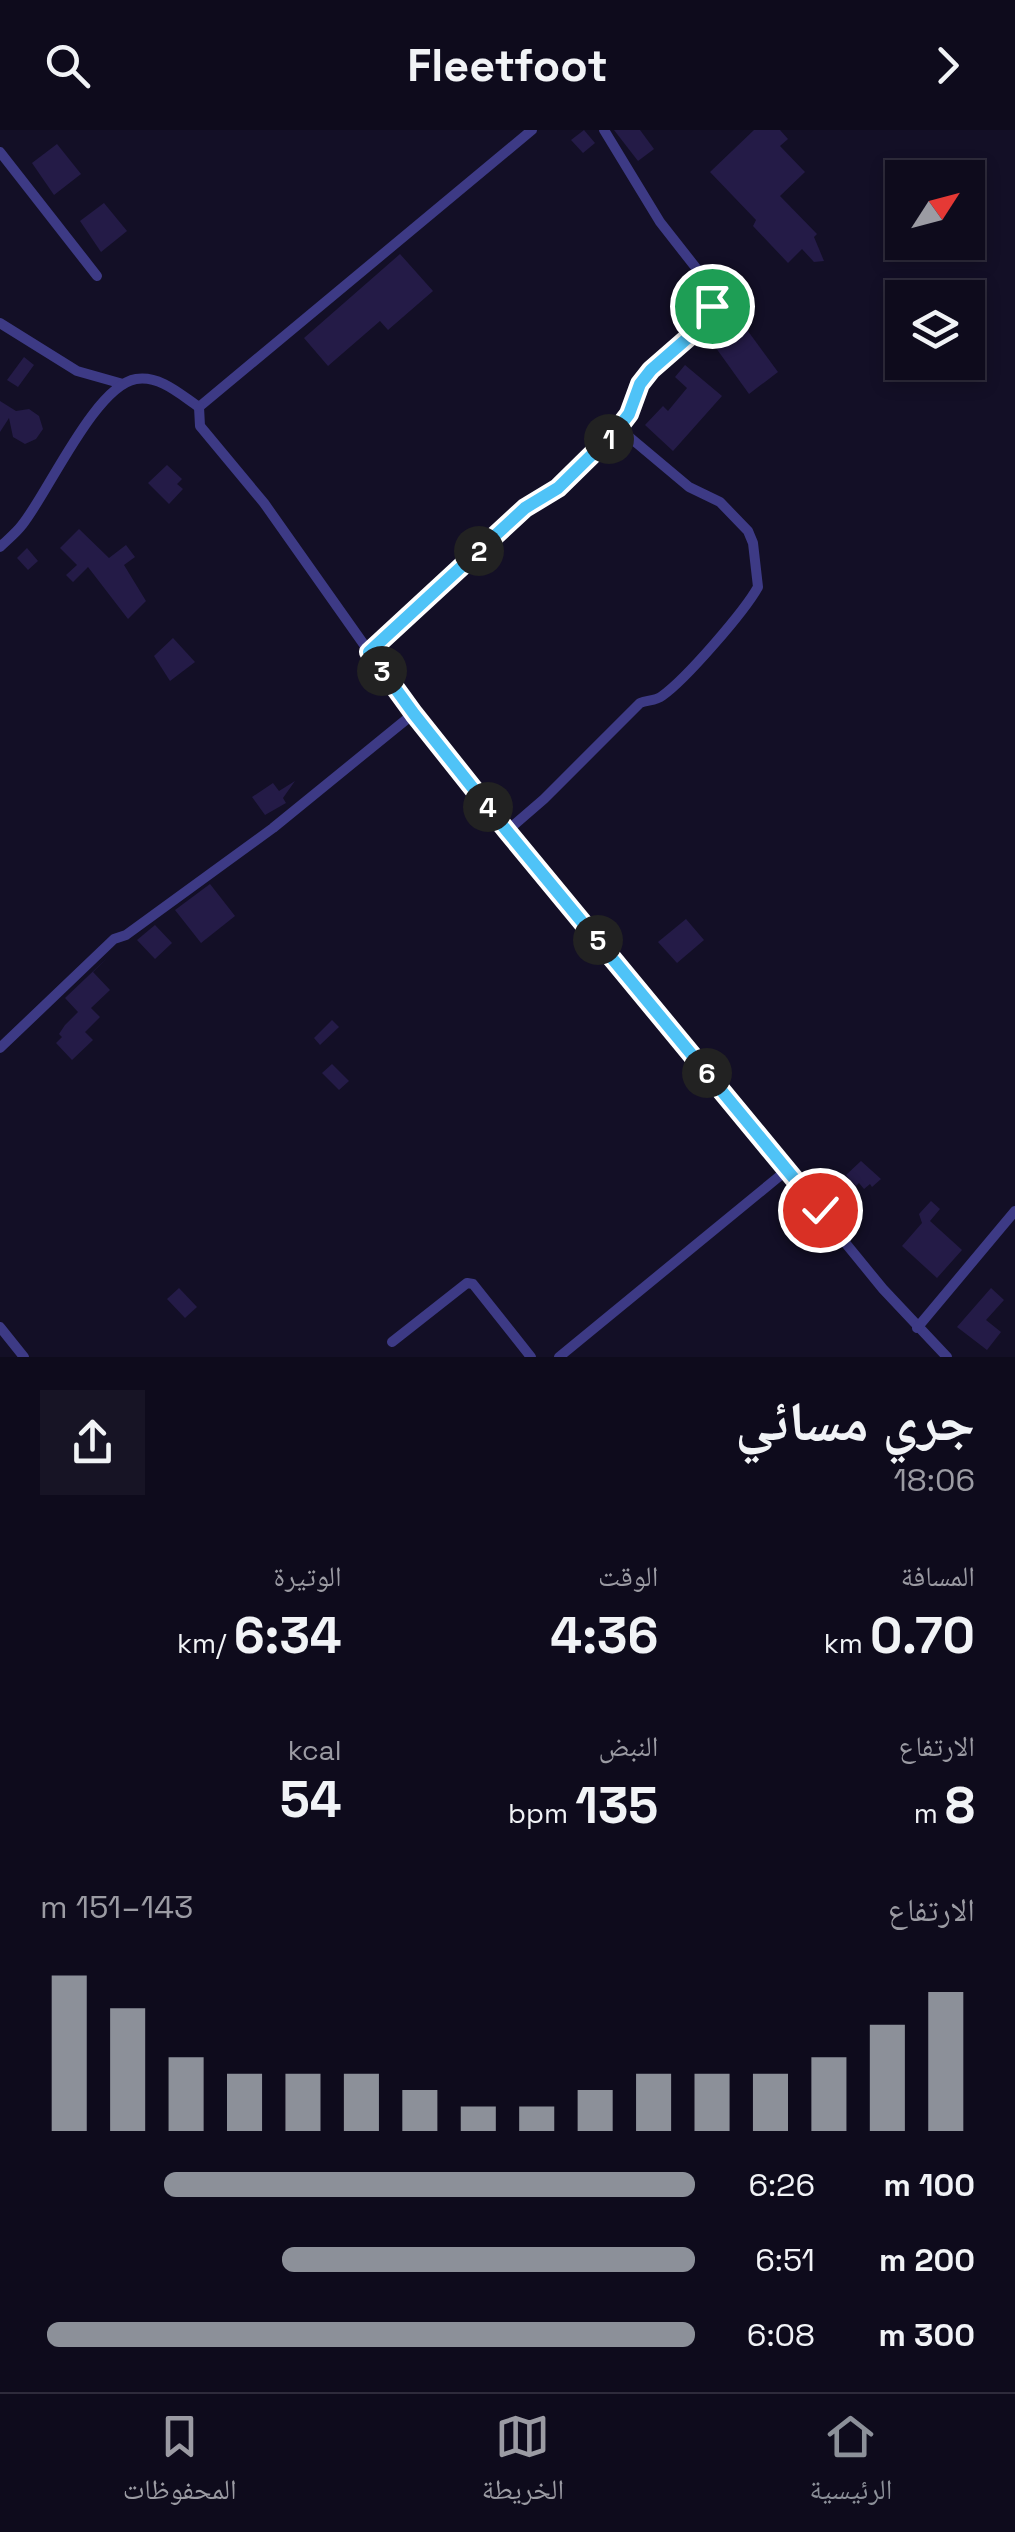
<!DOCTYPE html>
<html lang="ar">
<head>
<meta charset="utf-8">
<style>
	:root { --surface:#0e0b1c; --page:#171425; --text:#f1f3f6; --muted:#9b9ba3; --line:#2e2b3b; --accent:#8c9099 }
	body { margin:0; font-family:"Space Grotesk","Noto Naskh Arabic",sans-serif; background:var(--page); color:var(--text); direction:rtl; height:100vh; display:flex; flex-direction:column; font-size:38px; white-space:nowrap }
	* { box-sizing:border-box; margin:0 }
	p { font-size:32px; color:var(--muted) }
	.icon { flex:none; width:55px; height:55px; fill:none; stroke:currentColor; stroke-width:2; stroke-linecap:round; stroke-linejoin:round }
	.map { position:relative; height:1227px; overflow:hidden; direction:ltr }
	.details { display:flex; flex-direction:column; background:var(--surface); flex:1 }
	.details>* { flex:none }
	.needle { width:65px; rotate:54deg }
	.fabs { position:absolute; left:885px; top:30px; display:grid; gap:20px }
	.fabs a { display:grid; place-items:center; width:100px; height:100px; border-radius:0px; background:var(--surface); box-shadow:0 5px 15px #0003,0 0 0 2px var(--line); font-size:50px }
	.pin { position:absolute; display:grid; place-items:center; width:85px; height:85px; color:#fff; margin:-42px; border:5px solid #fff; border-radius:50%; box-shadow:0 2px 10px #0007 }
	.km { position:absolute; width:50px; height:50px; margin:-25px; border-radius:50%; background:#222; color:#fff; font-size:28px; line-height:50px; text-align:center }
	.round { display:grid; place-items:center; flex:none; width:105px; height:105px; border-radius:0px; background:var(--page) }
	.summary { display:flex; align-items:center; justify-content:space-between; height:170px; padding:0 40px }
	h1 { font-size:55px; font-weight:700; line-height:75px }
	.stats { display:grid; grid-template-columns:repeat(3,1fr); gap:15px; height:170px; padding:10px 40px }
	.stats div { display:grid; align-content:center }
	.stats b { font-size:50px; font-weight:700 }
	.stats small { font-size:28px; font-weight:400 }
	.stats p { font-size:28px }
	.chart { height:280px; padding:20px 40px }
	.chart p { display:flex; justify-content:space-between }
	.chart svg { width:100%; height:180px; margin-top:10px; stroke:var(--accent); stroke-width:6 }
	ul { padding:0 40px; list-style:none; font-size:32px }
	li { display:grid; grid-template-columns:160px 120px 1fr; align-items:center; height:75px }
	li i { height:25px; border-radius:12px; background:var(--accent) }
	header { display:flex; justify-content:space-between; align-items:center; height:130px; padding:0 40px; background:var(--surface); font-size:45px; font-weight:700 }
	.tab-bar { display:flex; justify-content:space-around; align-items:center; height:140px; border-top:2px solid var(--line); background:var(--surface); font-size:28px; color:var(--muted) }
	.tab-bar a { display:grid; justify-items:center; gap:5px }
	.tab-bar .current { color:var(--accent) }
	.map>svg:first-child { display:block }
</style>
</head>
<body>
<header><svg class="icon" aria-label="forward" viewBox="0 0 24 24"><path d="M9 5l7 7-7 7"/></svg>Fleetfoot<svg class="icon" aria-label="search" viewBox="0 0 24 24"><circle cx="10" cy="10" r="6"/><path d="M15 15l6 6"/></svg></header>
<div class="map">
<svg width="1015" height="1227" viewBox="0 0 1015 1227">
	<rect width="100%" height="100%" fill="#130f26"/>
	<g fill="#241b47">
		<polygon points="584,0 595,13 583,23 571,10"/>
		<polygon points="614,0 640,0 654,19 638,31"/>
		<polygon points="754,0 780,0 788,9 780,16 805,42 780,66 817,104 814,107 824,131 814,132 802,119 788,133 753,96 756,90 710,42"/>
		<polygon points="57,14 81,44 54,65 32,33"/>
		<polygon points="104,73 127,101 101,122 80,91"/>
		<polygon points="400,124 433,161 388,200 380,191 328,236 304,208"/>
		<polygon points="745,197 778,242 749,264 716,218"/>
		<polygon points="24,227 34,235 18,257 7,250"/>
		<polygon points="685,235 722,266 673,321 645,295 663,276 668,281 687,258 675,247"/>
		<polygon points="0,271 16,281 29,279 39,286 43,299 36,309 25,314 13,307 9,288 0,302"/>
		<polygon points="167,335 182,349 177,354 183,359 169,374 148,353"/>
		<polygon points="79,399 109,428 126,415 135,427 124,435 146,471 128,489 88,437 73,452 66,445 77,435 60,418"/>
		<polygon points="27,418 38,431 28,440 17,428"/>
		<polygon points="173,508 195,532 170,551 154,526"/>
		<polygon points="295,651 283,668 286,673 265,685 252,667 273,653 279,661"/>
		<polygon points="210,754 235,786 201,813 175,780"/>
		<polygon points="686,789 704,810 677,833 658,812"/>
		<polygon points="155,795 172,813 155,829 137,810"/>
		<polygon points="107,828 93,842 110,860 91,878 100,887 85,902 93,910 72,930 56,913 62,907 59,904 65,895 78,882 65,868"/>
		<polygon points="332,890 339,897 320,915 314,908"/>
		<polygon points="332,934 349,951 339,960 322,943"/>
		<polygon points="861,1031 881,1049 872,1057 870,1054 864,1059 859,1053 856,1056 846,1045"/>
		<polygon points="931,1071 940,1079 930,1091 962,1120 937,1148 902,1116 922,1093 919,1084"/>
		<polygon points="179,1158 197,1177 185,1188 167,1169"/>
		<polygon points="991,1158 1004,1170 986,1190 1001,1202 987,1220 957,1197"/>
	</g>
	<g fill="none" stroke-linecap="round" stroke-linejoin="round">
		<g stroke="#3d3a85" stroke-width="10">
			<polyline points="532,0 199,277 200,296 264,373 413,584 883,1159 947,1227"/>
			<polyline points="0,22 97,146"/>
			<polyline points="0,193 77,241 123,254"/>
			<path d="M0,417c7,-7 16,-14 22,-22 26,-32 73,-139 114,-146 24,-4 45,16 63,28"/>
			<polyline points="369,522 525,378 558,358 616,301 629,284 640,254 651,240 709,187 712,176 711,157 660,92 604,0"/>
			<path d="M507,701l37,-32 96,-96c7,-3 16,-2 22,-7 24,-17 82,-84 96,-109l-5,-44 -5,-12 -28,-29 -31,-15 -62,-52 -11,-4"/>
			<polyline points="0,918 114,809 126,805 273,698 413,584"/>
			<polyline points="0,1197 24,1227"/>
			<polyline points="917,1198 1015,1081"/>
			<polyline points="392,1212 467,1153 473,1154 531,1227"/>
			<polyline points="559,1227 787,1040"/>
		</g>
	</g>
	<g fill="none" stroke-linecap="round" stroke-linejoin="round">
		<g stroke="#fff" stroke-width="20">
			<polyline id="route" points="712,176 709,187 698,199 651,240 640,254 629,284 616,301 558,358 525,378 369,522 414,584 507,701 820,1080"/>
		</g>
		<use href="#route" stroke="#4fc3f7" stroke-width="12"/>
	</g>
</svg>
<div class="fabs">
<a><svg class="needle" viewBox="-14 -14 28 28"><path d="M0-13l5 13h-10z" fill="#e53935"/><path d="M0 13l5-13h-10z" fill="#9b9ba3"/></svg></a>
<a><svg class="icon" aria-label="layers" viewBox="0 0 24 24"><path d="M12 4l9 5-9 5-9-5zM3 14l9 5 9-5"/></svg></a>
</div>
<div class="pin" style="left:712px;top:176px;background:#1e9e55"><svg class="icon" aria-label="arrive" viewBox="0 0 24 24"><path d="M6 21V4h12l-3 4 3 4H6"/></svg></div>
<div class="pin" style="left:820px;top:1080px;background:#d93025"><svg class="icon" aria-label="check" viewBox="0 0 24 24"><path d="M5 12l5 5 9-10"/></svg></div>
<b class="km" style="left:609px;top:309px">1</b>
<b class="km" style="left:479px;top:421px">2</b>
<b class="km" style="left:382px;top:541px">3</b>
<b class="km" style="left:488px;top:677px">4</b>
<b class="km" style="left:598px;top:810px">5</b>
<b class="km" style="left:707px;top:943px">6</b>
</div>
<section class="details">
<div class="summary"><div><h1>جري مسائي</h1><p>18:06</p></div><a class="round"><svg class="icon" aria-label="share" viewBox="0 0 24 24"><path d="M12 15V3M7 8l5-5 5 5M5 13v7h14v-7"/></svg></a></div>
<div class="stats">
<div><p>المسافة</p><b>0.70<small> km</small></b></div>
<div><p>الوقت</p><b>4:36</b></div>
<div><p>الوتيرة</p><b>6:34<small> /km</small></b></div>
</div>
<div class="stats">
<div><p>الارتفاع</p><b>8<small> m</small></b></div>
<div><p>النبض</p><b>135<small> bpm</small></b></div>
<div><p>kcal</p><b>54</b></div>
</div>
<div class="chart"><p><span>الارتفاع</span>143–151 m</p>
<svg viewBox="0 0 160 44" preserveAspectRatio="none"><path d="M5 44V6M15 44V14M25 44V26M35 44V30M45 44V30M55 44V30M65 44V34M75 44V38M85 44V38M95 44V34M105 44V30M115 44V30M125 44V30M135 44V26M145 44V18M155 44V10"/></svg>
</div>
<ul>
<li><b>100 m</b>6:26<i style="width:81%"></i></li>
<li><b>200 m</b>6:51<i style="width:63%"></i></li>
<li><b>300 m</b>6:08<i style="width:99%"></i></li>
</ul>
</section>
<nav class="tab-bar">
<a class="current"><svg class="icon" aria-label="home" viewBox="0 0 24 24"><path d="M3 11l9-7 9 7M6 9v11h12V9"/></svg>الرئيسية</a>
<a><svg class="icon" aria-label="map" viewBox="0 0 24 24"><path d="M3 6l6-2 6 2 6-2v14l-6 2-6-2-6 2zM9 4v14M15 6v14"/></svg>الخريطة</a>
<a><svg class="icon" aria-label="saved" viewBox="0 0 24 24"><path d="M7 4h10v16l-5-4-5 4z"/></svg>المحفوظات</a>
</nav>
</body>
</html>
